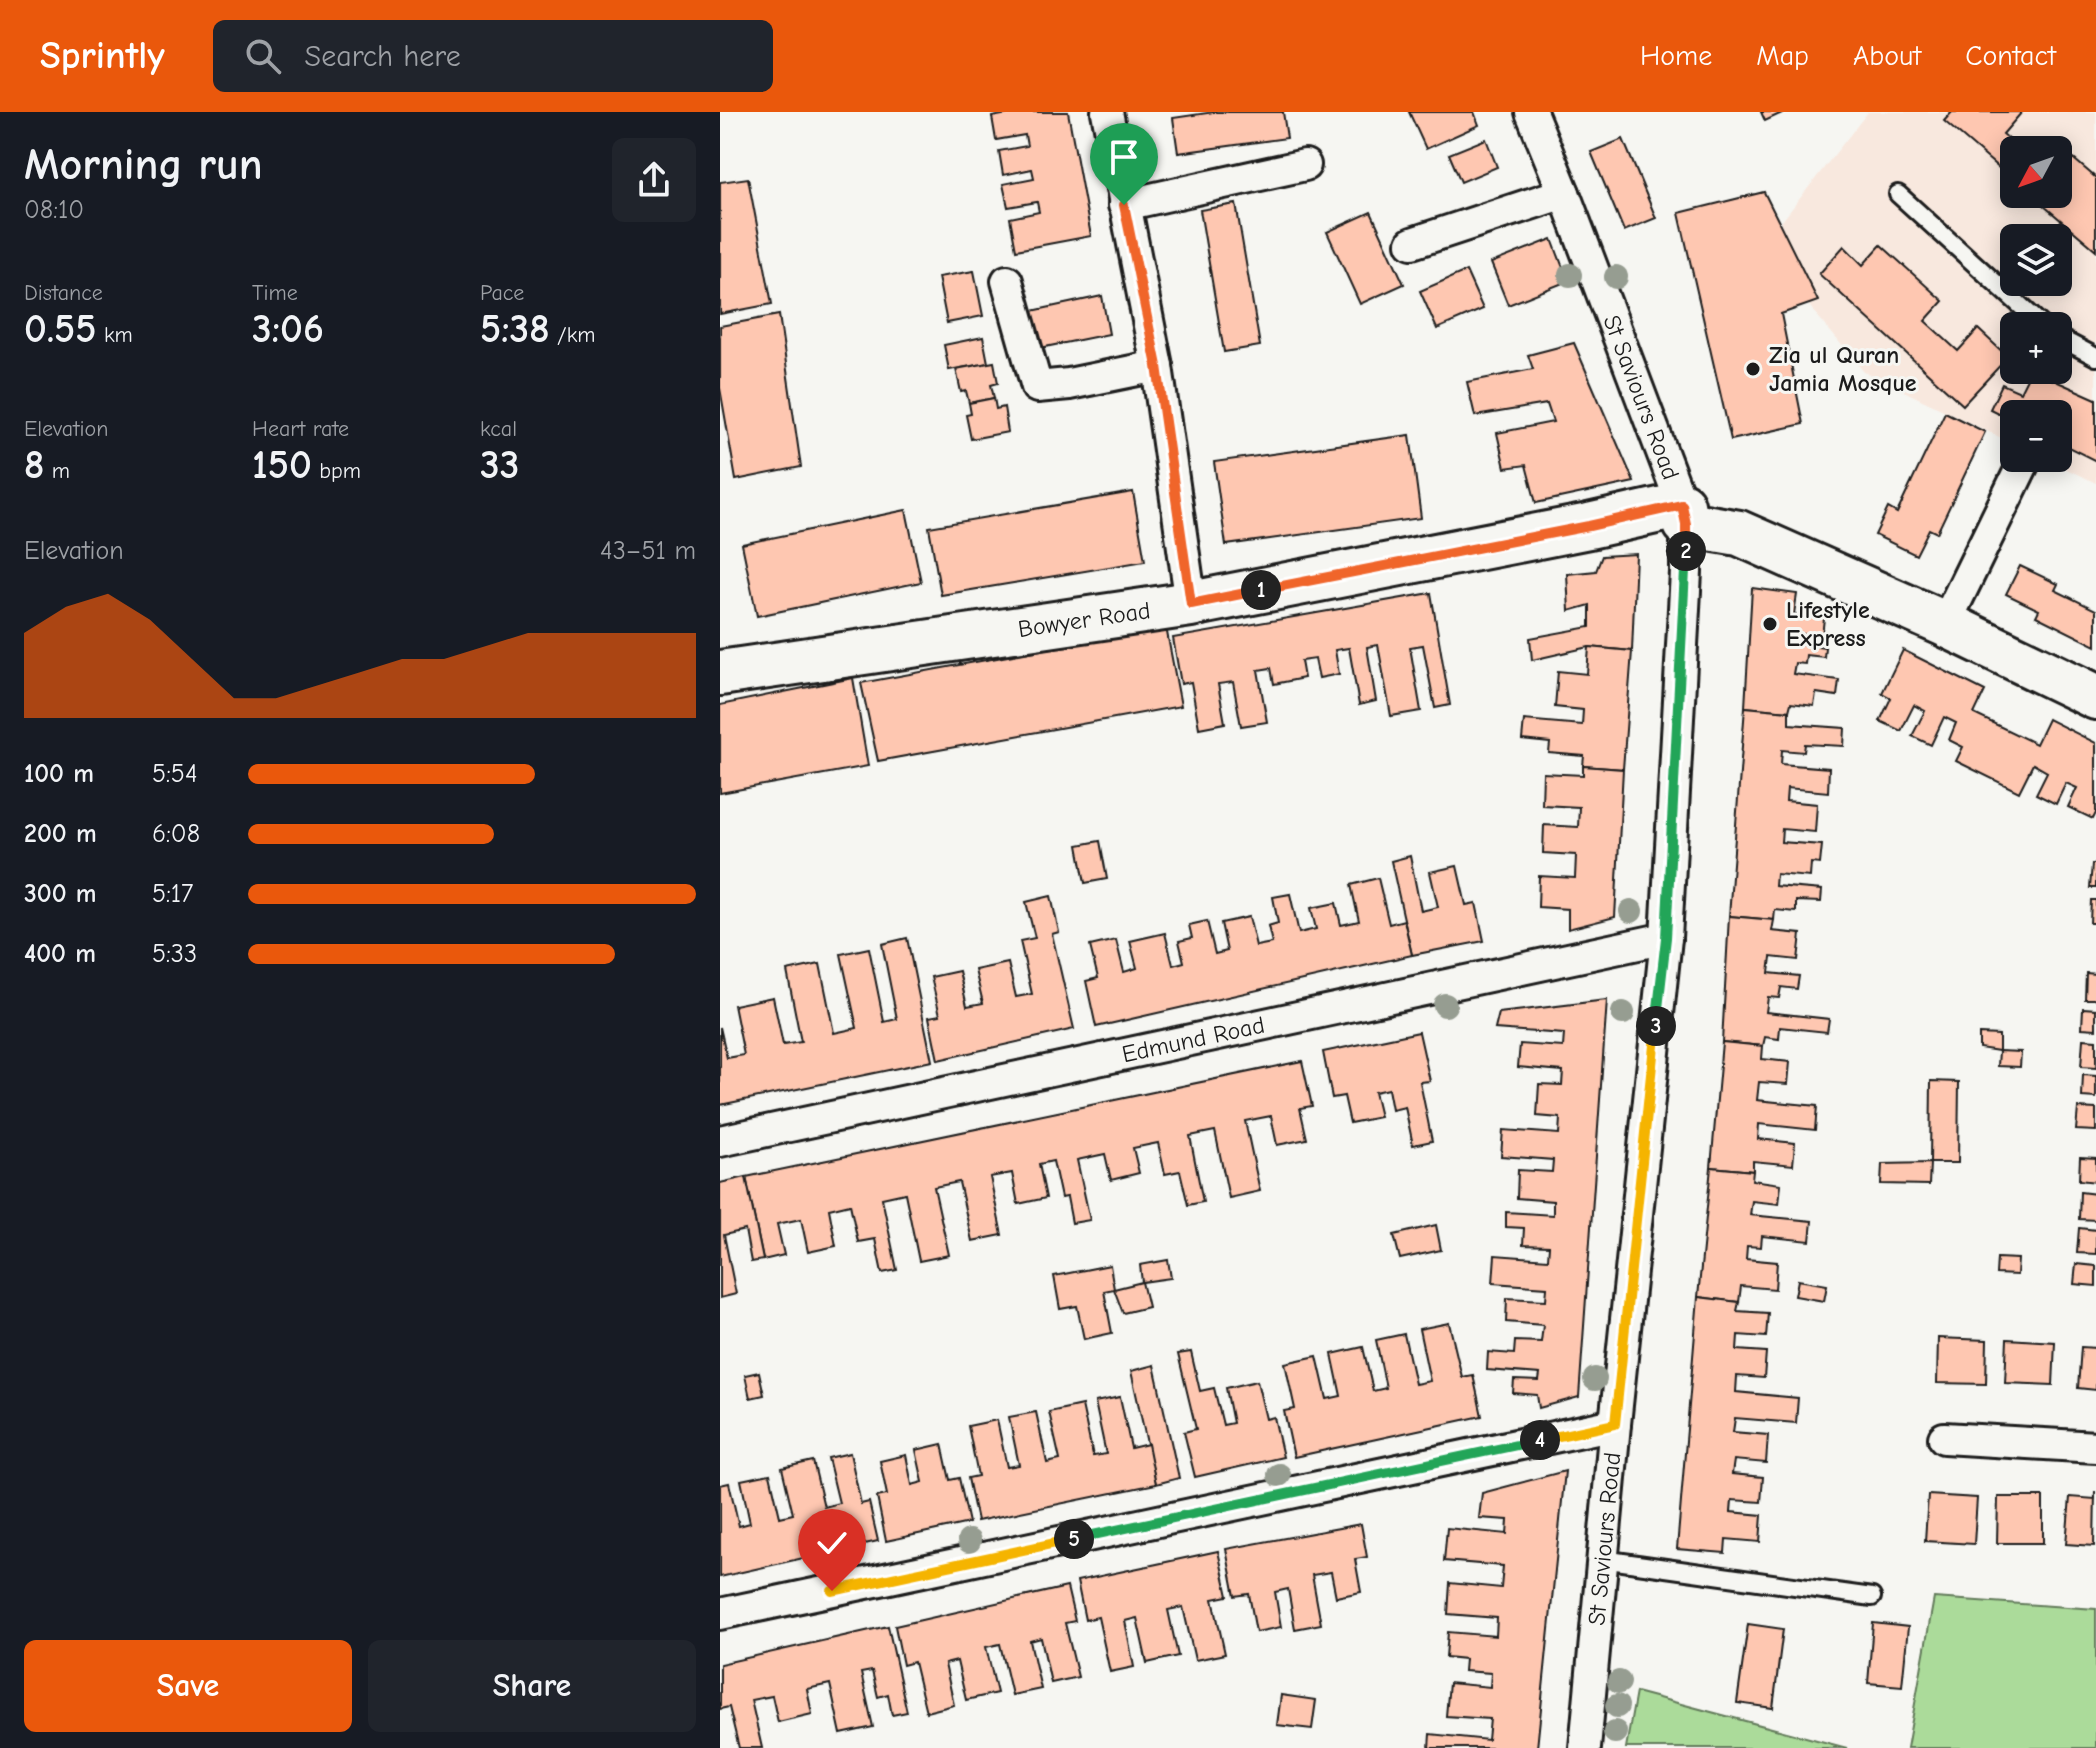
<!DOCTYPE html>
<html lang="en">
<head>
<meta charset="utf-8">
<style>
	:root { --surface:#171b24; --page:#20242c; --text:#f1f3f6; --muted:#9ea1a6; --accent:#ea580c }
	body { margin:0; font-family:"Comic Neue",sans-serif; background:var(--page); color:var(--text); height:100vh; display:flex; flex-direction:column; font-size:30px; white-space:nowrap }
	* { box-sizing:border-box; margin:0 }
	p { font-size:26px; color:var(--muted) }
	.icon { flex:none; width:44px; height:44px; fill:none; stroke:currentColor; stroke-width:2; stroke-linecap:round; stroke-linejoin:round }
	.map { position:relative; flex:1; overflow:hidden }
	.details { display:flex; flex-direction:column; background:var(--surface); width:720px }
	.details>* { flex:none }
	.needle { width:52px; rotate:229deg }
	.fabs { position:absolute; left:1280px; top:24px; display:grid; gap:16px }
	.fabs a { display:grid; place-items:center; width:72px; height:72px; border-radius:12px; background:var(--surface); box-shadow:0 4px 20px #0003; font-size:40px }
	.pin { position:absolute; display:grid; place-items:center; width:68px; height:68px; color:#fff; margin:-82px -34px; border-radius:50% 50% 50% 0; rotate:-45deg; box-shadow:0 0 8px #0007 }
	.pin .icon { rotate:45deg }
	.km { position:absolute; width:40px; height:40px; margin:-20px; border-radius:50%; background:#222; color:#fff; font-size:22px; line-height:40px; text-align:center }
	.round { display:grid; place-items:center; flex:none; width:84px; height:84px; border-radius:12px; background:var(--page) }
	.head { display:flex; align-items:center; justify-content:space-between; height:136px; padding:0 24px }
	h1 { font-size:44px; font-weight:700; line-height:60px }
	.figures { display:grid; grid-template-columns:repeat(3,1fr); gap:12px; height:136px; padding:8px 24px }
	.figures div { display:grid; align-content:center }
	.figures b { font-size:40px; font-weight:700 }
	.figures small { font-size:22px; font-weight:400 }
	.figures p { font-size:22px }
	.chart { height:224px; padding:16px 24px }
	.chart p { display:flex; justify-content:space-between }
	.chart svg { width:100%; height:144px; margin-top:8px; fill:var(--accent); opacity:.7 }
	.button { display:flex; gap:16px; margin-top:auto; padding:16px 24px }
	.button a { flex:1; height:92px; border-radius:12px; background:var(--accent); color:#fff; font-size:32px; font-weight:700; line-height:92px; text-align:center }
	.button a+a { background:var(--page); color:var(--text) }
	ul { padding:0 24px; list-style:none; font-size:26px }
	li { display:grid; grid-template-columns:128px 96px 1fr; align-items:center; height:60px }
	li i { height:20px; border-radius:10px; background:var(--accent) }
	header { display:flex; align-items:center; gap:48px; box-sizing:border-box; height:112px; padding:0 40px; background:var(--accent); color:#fff }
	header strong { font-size:38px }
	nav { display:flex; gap:44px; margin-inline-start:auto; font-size:28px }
	.search { width:560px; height:72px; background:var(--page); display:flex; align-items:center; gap:20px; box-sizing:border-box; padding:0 28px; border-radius:12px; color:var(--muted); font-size:30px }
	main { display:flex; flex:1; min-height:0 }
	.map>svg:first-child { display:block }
</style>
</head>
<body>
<header>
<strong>Sprintly</strong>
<div class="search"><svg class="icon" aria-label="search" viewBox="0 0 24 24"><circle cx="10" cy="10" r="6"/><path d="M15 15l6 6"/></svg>Search here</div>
<nav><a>Home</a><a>Map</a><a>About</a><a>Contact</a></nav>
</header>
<main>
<section class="details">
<div class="head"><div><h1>Morning run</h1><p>08:10</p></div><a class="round"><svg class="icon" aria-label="share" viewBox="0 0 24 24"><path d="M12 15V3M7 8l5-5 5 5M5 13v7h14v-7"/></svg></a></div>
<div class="figures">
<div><p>Distance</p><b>0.55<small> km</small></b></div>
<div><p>Time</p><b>3:06</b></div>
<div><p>Pace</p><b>5:38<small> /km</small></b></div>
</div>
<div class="figures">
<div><p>Elevation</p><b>8<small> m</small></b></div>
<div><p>Heart rate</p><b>150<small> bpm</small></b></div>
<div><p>kcal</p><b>33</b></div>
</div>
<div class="chart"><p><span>Elevation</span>43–51 m</p>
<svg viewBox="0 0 160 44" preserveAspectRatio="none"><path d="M0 44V18L10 10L20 6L30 14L40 26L50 38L60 38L70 34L80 30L90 26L100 26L110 22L120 18L130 18L140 18L150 18L160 18V44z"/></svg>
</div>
<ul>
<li><b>100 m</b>5:54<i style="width:64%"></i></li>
<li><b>200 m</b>6:08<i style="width:55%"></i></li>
<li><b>300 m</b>5:17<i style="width:100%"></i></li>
<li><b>400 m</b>5:33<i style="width:82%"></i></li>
</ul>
<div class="button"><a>Save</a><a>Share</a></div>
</section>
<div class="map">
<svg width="1376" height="1636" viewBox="0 0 1376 1636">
	<rect width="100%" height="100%" fill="#f6f6f2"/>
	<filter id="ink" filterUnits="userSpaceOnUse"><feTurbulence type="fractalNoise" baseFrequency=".0125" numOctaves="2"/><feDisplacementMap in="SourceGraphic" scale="16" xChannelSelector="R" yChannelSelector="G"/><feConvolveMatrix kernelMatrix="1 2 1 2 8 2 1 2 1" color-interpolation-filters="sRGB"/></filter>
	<g filter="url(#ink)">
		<path fill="#f8e8de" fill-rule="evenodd" d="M1148,0h228v371l-53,-25h15v-44h-44v30l-150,-72 -63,-76 -26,-66zM1294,38h44v44h-44zM1294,126h44v44h-44zM1294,214h44v44h-44z"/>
		<g fill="#abdb9a" stroke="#647c5b" stroke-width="2">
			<polygon points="1214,1486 1376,1497 1376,1636 1187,1636"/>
			<polygon points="916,1580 1127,1636 906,1636"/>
		</g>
		<g fill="#fec7b1" stroke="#1c1c1c" stroke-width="2">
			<polygon points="298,0 348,0 371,124 296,138 290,106 319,100 317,90 288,95 283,72 314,66 312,57 283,63 279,39 307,34 305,23 276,28 272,5"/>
			<polygon points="494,0 563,0 567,26 458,41 453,6"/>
			<polygon points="689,0 754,0 759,13 706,37"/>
			<polygon points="1041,0 1064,0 1045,9"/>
			<polygon points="1232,0 1302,0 1283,22 1302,38 1294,38 1294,69 1224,9"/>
			<polygon points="766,27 777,55 741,70 729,42"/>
			<polygon points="903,27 936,106 904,119 871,40"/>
			<polygon points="1334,30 1376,66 1376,138 1310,82 1338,82 1338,38 1328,38"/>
			<polygon points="28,66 52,192 0,202 0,70"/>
			<polygon points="1044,80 1098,189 1061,202 1083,312 1011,328 959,101"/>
			<polygon points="516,92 540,234 504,240 480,98"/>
			<polygon points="651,100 684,172 640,192 607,120"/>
			<polygon points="832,127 848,169 788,193 771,151"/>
			<polygon points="1161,133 1223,189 1205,209 1238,239 1258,217 1288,245 1243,293 1099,162 1124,134 1143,153"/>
			<polygon points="254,159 263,204 227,211 218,165"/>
			<polygon points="746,159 763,197 717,217 700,179"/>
			<polygon points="382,184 389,222 320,236 312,199"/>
			<polygon points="59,203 81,355 16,368 0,276 0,214"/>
			<polygon points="263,225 268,251 229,258 224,233"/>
			<polygon points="854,231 914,370 816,391 806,353 785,356 777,321 833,310 827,292 755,304 747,270 813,257 808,243"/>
			<polygon points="274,250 278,271 271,273 274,286 249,291 246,279 241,280 236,257"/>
			<polygon points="1311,258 1376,287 1376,349 1338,330 1338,302 1294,302 1294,309 1270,297 1282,272 1300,280"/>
			<polygon points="274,286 276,297 284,295 288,320 251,327 246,303 251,302 249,291"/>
			<polygon points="1225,300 1265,320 1217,421 1209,417 1196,443 1155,423 1168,396 1177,401"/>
			<polygon points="690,323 701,406 506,433 494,350"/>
			<polygon points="413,380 425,449 221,483 209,415"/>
			<polygon points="186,398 201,470 37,504 22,432"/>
			<polygon points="916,442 912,539 869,535 812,548 810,526 870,515 870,493 849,499 847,462 876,459 882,444"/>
			<polygon points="1300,454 1338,472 1335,478 1376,498 1376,534 1316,504 1319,498 1286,482"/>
			<polygon points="1032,476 1077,482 1074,502 1104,506 1102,524 1075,521 1074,531 1105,535 1104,545 1086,543 1085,552 1075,551 1073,562 1119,568 1117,584 1096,581 1094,594 1071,591 1069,599 1025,595"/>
			<polygon points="711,481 730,593 715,596 703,533 690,535 701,599 671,604 658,533 647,535 656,589 639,593 629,536 615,538 619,562 599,566 595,547 581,549 584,566 554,572 551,556 538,558 547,610 521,614 513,570 498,572 505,611 479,616 471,570 461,572 453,526"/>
			<polygon points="446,515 461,594 158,649 141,571"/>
			<polygon points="869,535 912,539 903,657 863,654 864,644 829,641 830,631 802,628 804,608 862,613 863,598 835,595 838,559 867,562"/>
			<polygon points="1183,538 1265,579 1254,602 1316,632 1328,607 1376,631 1376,701 1373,707 1348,695 1357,676 1346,671 1336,692 1316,682 1327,660 1313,652 1299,680 1236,649 1243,635 1229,628 1236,611 1224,605 1211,633 1192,624 1205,599 1194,593 1181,619 1160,609 1171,586 1162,581"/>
			<polygon points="133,566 148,654 0,681 0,593"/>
			<polygon points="1025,595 1069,599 1069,612 1125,616 1124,634 1085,632 1084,640 1062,638 1061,652 1109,656 1108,680 1067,676 1066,689 1097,692 1095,720 1062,717 1061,730 1102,733 1100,752 1091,751 1090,765 1056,762 1055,774 1102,778 1101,790 1076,789 1076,800 1055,798 1054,808 1009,804"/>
			<polygon points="863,654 903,657 895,805 848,817 848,797 818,795 819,764 855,766 856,743 823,741 824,713 858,715 859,695 822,693 823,661 863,663"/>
			<polygon points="380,729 387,767 365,771 358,733"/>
			<polygon points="690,744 701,799 718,795 710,760 737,754 746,793 756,791 764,829 692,843 671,749"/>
			<polygon points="1372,752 1376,752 1376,776 1370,776"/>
			<polygon points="658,766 669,812 684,808 692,843 376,915 366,869 378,866 370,834 396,828 404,860 417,856 410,829 445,821 453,853 464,850 459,829 472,826 469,813 487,809 495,842 507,839 501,811 529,805 536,834 552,831 548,814 558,811 553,785 570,782 579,821 596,817 591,796 616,791 621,813 639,809 631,773"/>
			<polygon points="331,784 339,820 332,822 354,917 218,948 209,905 220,903 211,865 239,859 247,894 263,891 255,858 288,851 296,885 312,882 300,829 315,826 306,790"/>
			<polygon points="1371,788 1376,788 1376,811 1370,811"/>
			<polygon points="1009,804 1054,808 1052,819 1081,822 1078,848 1051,845 1049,861 1079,864 1077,877 1061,875 1059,886 1048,885 1046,900 1109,907 1107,920 1060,915 1059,927 1045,925 1043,934 1002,930"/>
			<polygon points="187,826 212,949 0,993 0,915 7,946 24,943 14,893 53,885 63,933 81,930 67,859 100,852 114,921 137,916 121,842 149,836 164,910 177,907 162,832"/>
			<polygon points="1366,861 1376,862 1376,887 1365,887"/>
			<polygon points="887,888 859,1285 819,1296 817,1283 793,1281 794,1268 819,1269 820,1262 767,1258 768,1240 794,1242 795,1229 821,1230 823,1213 786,1210 787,1186 826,1188 827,1175 773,1171 775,1143 828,1147 829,1134 803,1133 804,1116 786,1115 786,1100 833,1103 833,1089 797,1086 798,1058 832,1060 833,1048 781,1044 783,1018 839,1022 840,1006 817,1004 819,972 842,973 843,959 798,955 800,932 843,935 844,922 775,917 779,901"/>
			<polygon points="1363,896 1376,897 1376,917 1362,916"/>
			<polygon points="699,920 710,969 700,970 712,1029 693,1033 685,995 672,998 668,977 654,980 660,1005 630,1011 624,984 612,986 603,940"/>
			<polygon points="1259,922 1279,923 1279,939 1259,936"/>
			<polygon points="1363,927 1376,928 1376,956 1361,955"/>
			<polygon points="1002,930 1043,934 1042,947 1070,950 1068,972 1039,970 1037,988 1097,994 1095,1018 1039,1012 1038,1027 1075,1031 1073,1053 1033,1049 1033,1059 991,1055"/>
			<polygon points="1279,939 1301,940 1300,955 1278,954"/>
			<polygon points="582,949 592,994 580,996 587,1027 557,1033 551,1004 525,1009 540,1079 509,1086 495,1019 470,1024 483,1090 468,1093 460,1059 445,1062 438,1031 413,1036 419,1061 391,1068 385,1042 357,1048 370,1108 352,1111 347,1085 341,1086 333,1049 319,1052 326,1086 298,1092 292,1061 270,1065 282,1123 252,1129 239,1070 214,1075 229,1143 199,1149 185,1081 162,1086 177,1158 162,1161 155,1127 138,1130 130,1092 109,1097 116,1134 88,1140 81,1107 57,1112 64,1143 43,1148 26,1065"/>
			<polygon points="1363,963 1376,964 1376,986 1362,985"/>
			<polygon points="1211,969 1239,970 1238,1051 1210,1051"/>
			<polygon points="1358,996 1376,997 1376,1019 1356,1018"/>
			<polygon points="1360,1045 1376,1046 1376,1070 1359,1068"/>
			<polygon points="1210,1051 1209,1073 1161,1072 1162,1052"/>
			<polygon points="991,1055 1033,1059 1032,1068 1061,1072 1059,1092 1032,1089 1030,1103 1092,1109 1090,1129 1042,1124 1041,1135 1027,1134 1026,1147 1057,1150 1055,1177 1021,1174 1019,1190 978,1185"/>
			<polygon points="26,1065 43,1148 31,1150 25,1118 4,1123 16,1182 0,1186 0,1071"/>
			<polygon points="1360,1080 1376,1082 1376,1108 1359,1107"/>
			<polygon points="716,1113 721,1138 680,1147 674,1123"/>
			<polygon points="1359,1116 1376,1118 1376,1142 1357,1141"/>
			<polygon points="1277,1146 1298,1147 1297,1163 1276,1162"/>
			<polygon points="448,1148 451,1166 422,1170 420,1153"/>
			<polygon points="1356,1152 1376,1154 1376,1174 1354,1172"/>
			<polygon points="390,1153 394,1177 384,1179 392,1221 364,1227 357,1194 340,1197 334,1164"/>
			<polygon points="1078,1168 1107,1173 1104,1189 1075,1184"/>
			<polygon points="422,1170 428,1195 403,1201 394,1177"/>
			<polygon points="978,1185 1019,1190 1017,1199 1048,1201 1046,1225 1018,1223 1017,1238 1046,1240 1044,1266 1017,1264 1016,1280 1078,1286 1076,1311 1015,1306 1013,1320 1048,1323 1046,1351 1014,1348 1012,1362 1043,1365 1041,1390 1012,1388 1011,1400 1042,1403 1040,1430 1006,1427 1005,1441 957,1437"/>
			<polygon points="729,1211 742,1265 753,1263 762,1304 574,1345 564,1299 575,1297 565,1251 597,1244 607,1287 621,1284 612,1242 643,1235 653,1279 666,1276 656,1228 684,1222 695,1272 710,1269 699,1217"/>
			<polygon points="1218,1226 1267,1228 1266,1272 1217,1271"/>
			<polygon points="1287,1227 1335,1230 1333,1273 1285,1271"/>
			<polygon points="1361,1235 1376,1236 1376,1278 1358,1276"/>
			<polygon points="471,1240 480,1279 494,1276 503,1313 513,1311 506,1276 537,1269 546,1307 554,1305 563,1345 475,1365 464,1320 476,1317 458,1242"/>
			<polygon points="434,1253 459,1366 436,1372 411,1259"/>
			<polygon points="39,1260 44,1283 30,1286 25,1263"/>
			<polygon points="400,1285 411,1336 428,1332 436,1372 257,1409 248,1366 258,1364 248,1314 277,1308 287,1355 299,1353 289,1305 316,1300 327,1351 340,1348 329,1300 362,1293 373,1344 386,1342 375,1290"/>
			<polygon points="222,1332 230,1368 239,1366 249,1411 166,1429 157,1385 167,1383 160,1349 186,1343 192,1373 203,1370 196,1338"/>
			<polygon points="130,1341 141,1392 149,1390 158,1429 0,1465 0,1373 9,1371 19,1414 30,1411 21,1368 50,1362 60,1405 73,1402 62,1356 93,1349 104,1395 119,1391 108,1346"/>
			<polygon points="845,1359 817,1636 709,1636 710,1622 768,1628 770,1607 726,1604 729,1571 770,1575 771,1561 744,1559 745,1547 726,1545 728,1520 776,1524 777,1506 728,1502 730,1471 781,1476 783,1454 724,1449 727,1416 787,1422 788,1408 759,1406 762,1381"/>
			<polygon points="1375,1379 1374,1434 1346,1432 1350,1385 1375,1387"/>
			<polygon points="1208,1383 1257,1386 1254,1432 1205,1429"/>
			<polygon points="1278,1385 1323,1385 1323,1431 1277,1431"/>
			<polygon points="641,1412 647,1445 635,1447 641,1480 616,1485 611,1460 592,1463 601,1512 575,1517 568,1477 555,1480 561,1515 536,1520 529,1482 515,1484 506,1437"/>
			<polygon points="498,1439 508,1484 493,1487 505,1542 475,1548 463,1495 448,1498 458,1544 427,1551 417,1506 405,1509 414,1555 390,1560 378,1505 365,1508 357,1469"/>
			<polygon points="347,1475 355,1509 345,1511 358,1565 331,1571 321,1526 310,1529 321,1577 292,1583 280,1532 266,1535 277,1581 246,1588 237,1549 225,1552 234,1593 206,1600 194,1550 183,1553 175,1514"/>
			<polygon points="1153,1511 1188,1515 1182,1574 1148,1571"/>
			<polygon points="1028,1512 1063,1517 1053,1596 1017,1591"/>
			<polygon points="168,1514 187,1600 172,1603 168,1582 158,1585 152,1559 141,1561 153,1615 121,1622 110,1572 87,1577 92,1602 58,1610 52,1584 31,1588 42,1636 19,1636 9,1595 0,1597 0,1552"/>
			<polygon points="561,1583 596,1588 592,1617 557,1613"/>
		</g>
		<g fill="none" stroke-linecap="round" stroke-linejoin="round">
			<g stroke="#1c1c1c" stroke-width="22">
				<g id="lane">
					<polyline points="1178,82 1323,214"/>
					<polyline points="1338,225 1376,245"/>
					<polyline points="882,1447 1152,1485"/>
				</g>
			</g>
			<g stroke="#1c1c1c" stroke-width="36">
				<g id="street">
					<polyline points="387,0 437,254 471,492"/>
					<path id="s1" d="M811,0l33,81 118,312"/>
					<polyline points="404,93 585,53"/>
					<polyline points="692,131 844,81"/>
					<polyline points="287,169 317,275 349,272 437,254"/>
					<polyline points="1225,512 1306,346"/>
					<path id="s2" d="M0,1029l946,-203"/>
					<polyline points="1224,1326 1376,1335"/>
					<polyline points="0,1502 895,1312"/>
					<path id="s3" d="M865,1636l30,-324 51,-486 20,-366v-48"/>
				</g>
			</g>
			<g stroke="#1c1c1c" stroke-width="50">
				<g id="secondary">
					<path id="s4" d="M0,561l471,-69 398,-78 93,-21 4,19 53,9 206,91 151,73"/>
				</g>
			</g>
			<use href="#lane" stroke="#f6f6f2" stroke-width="16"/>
			<use href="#street" stroke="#f6f6f2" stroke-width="30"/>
			<use href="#secondary" stroke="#f6f6f2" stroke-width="44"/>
		</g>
		<g fill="#969d91">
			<circle cx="850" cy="163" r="12"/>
			<circle cx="896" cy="165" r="12"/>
			<circle cx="911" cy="799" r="12"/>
			<circle cx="725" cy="893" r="12"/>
			<circle cx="903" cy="901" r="12"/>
			<circle cx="875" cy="1267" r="12"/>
			<circle cx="559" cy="1363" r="12"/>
			<circle cx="249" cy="1429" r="12"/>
			<circle cx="899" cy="1570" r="12"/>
			<circle cx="897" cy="1594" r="12"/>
			<circle cx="895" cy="1620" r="12"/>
		</g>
	</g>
	<g fill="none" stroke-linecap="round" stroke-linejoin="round" filter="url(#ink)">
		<g stroke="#fff" stroke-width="16">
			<polyline id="split-1" points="404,93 437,254 471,492 541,478"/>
		</g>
		<g stroke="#fff" stroke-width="16">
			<polyline id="split-2" points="541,478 869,414 962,393 966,412 966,439"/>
		</g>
		<g stroke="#fff" stroke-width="16">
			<polyline id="split-3" points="936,914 946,826 966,439"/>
		</g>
		<g stroke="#fff" stroke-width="16">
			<polyline id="split-4" points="820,1328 895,1312 936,914"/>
		</g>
		<g stroke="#fff" stroke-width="16">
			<polyline id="split-5" points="354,1427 820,1328"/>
		</g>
		<g stroke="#fff" stroke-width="16">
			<polyline id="split-6" points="112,1479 354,1427"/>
		</g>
		<use href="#split-1" stroke="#f0652b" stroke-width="10"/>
		<use href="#split-2" stroke="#f0652b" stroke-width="10"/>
		<use href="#split-3" stroke="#22a559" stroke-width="10"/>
		<use href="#split-4" stroke="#f5b400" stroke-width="10"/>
		<use href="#split-5" stroke="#22a559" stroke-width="10"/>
		<use href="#split-6" stroke="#f5b400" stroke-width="10"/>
	</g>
	<g fill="#1c1c1c" stroke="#f6f6f2" stroke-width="3">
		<circle cx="1033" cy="257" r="8"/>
		<circle cx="1050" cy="512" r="8"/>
	</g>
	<g text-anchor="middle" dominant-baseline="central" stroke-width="6" stroke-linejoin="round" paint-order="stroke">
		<g font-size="24" font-weight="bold" fill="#1c1c1c" stroke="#f6f6f2" text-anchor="start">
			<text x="1049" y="243">Zia ul Quran<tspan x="1049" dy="28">Jamia Mosque</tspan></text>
			<text x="1066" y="498">Lifestyle<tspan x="1066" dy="28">Express</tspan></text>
		</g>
		<g font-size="24" fill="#1c1c1c" stroke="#f6f6f2">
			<text stroke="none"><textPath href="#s1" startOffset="306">St Saviours Road</textPath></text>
			<text stroke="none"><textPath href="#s4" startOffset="368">Bowyer Road</textPath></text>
			<text stroke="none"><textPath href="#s2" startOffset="484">Edmund Road</textPath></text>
			<text stroke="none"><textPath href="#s3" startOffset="210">St Saviours Road</textPath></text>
		</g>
	</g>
</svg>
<div class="fabs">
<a><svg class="needle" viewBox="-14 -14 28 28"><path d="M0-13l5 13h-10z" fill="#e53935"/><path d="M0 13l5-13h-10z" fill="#9ea1a6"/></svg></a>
<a><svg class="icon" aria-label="layers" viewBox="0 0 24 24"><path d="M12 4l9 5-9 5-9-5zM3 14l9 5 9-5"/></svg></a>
<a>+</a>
<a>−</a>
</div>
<div class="pin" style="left:404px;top:93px;background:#1e9e55"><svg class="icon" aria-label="arrive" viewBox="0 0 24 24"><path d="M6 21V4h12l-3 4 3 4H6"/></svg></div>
<div class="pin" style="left:112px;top:1479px;background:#d93025"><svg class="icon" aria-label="check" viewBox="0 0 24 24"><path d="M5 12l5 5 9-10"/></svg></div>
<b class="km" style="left:541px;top:478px">1</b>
<b class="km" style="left:966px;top:439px">2</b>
<b class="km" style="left:936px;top:914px">3</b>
<b class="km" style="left:820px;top:1328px">4</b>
<b class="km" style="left:354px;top:1427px">5</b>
</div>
</main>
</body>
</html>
